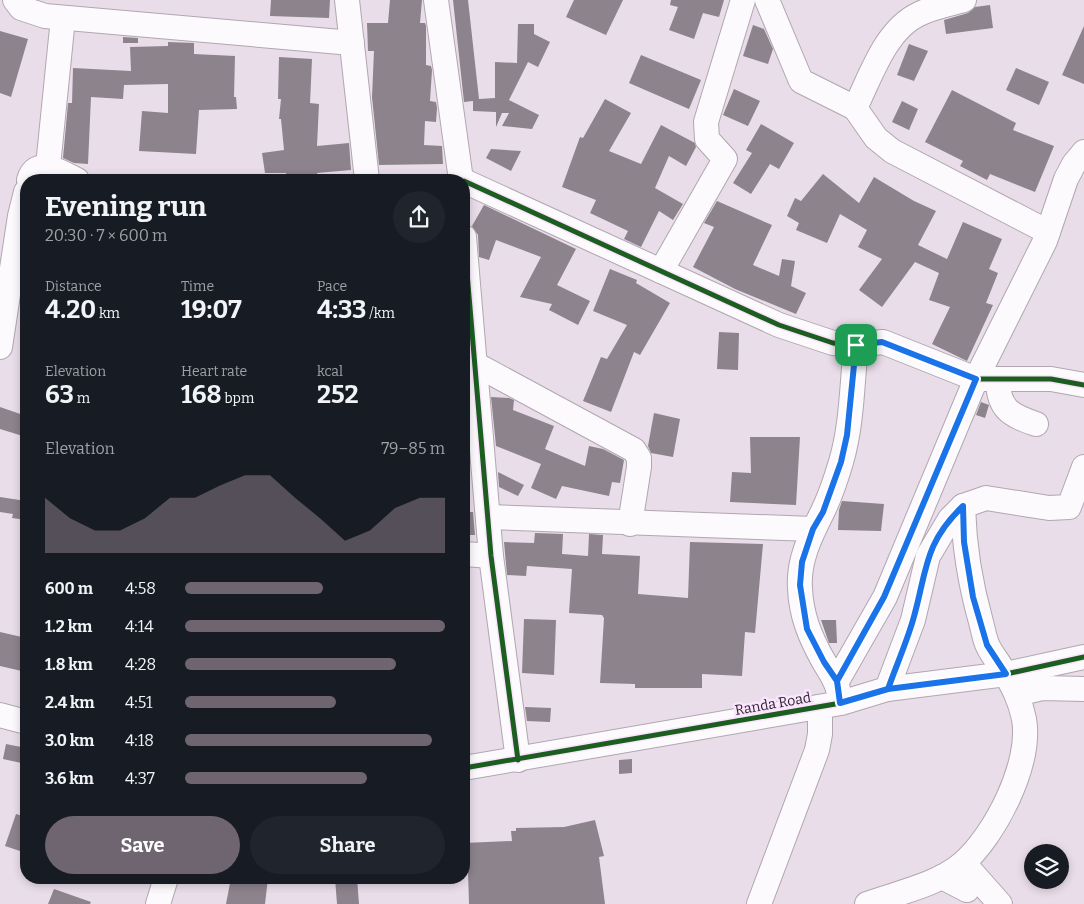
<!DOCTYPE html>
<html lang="en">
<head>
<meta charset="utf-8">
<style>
	:root { --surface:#171b24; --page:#20242c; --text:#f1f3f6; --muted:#9ea1a6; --accent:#6f6570 }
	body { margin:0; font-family:Bitter,serif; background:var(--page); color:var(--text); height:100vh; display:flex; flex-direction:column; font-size:19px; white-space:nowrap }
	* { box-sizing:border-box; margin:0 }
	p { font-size:16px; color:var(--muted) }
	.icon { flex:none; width:28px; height:28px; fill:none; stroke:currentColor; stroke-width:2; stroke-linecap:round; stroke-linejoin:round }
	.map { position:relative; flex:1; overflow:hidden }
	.sheet { position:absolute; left:20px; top:174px; width:450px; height:710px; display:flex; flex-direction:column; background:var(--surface); border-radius:20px; box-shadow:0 2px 8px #0003 }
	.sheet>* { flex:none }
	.controls { position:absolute; left:1024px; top:844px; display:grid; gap:10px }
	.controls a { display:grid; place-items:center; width:45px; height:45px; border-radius:50%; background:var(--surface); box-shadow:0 2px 8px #0003; font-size:25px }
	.pin { position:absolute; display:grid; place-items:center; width:42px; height:42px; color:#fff; margin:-21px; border-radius:10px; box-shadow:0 2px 8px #0006 }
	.round { display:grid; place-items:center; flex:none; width:52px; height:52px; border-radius:26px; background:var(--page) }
	.summary { display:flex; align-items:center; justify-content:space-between; height:85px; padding:0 25px }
	h1 { font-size:28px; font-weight:700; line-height:38px }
	.metrics { display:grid; grid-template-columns:repeat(3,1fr); gap:8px; height:85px; padding:5px 25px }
	.metrics div { display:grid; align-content:center }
	.metrics b { font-size:25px; font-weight:700 }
	.metrics small { font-size:14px; font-weight:400 }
	.metrics p { font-size:14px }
	.chart { height:140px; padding:10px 25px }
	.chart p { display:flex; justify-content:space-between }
	.chart svg { width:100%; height:90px; margin-top:5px; fill:var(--accent); opacity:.7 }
	.cta { display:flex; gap:10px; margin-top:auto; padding:10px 25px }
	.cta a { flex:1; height:58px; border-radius:30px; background:var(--accent); color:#fff; font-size:20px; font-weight:700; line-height:58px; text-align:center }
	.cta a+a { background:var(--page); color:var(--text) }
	ul { padding:0 25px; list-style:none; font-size:16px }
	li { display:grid; grid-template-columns:80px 60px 1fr; align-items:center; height:38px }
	li i { height:12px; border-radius:6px; background:var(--accent) }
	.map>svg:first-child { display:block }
</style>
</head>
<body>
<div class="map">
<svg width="1084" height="904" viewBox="0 0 1084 904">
	<rect width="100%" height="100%" fill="#e9ddea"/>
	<g fill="#8c838c">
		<polygon points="271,0 330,0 329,18 270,16"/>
		<polygon points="390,0 422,0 420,23 425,23 426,26 426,65 431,66 432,70 430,101 436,102 437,108 436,122 425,121 424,145 442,146 443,164 379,165 372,97 374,51 368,51 367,23 388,23"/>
		<polygon points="453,0 468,0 479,99 495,98 495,62 517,63 518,24 534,24 534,34 550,42 538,67 528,62 509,100 539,115 532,129 502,126 509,113 502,113 496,127 496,112 473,111 473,101 464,102"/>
		<polygon points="574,0 623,0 606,35 566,17"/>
		<polygon points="671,0 724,0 719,17 703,13 694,39 669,30 678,7 670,5"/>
		<polygon points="990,5 993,28 946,34 944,20 968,13 975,7"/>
		<polygon points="753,25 764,29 773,49 768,64 743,56"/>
		<polygon points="1084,26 1084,84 1062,75"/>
		<polygon points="0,31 28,39 11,97 0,93"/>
		<polygon points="123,37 138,38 138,43 123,43"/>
		<polygon points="168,42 194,43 194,54 235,56 234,97 236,97 237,109 199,110 196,154 139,151 142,111 168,113 168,84 124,85 123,99 91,97 88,164 74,163 63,158 68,103 72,103 73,68 131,71 130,47 168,46"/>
		<polygon points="909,44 928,51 914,81 897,75"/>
		<polygon points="641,55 701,80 689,109 629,83"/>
		<polygon points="279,57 312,59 310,103 319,104 317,146 349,143 351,170 317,173 318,180 287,180 286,173 265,173 262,153 284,150 281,119 279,119 281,99 278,99"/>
		<polygon points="1016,68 1049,82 1039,105 1006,90"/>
		<polygon points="734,89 760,101 748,126 723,115"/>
		<polygon points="952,90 1016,123 1013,130 1054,146 1035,192 990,174 987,180 960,166 963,161 925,142"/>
		<polygon points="605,99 631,113 609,151 641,164 661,125 695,143 696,147 686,166 669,156 655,188 683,204 673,220 659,211 641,247 624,239 628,231 590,213 596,200 562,187 580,137 583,138"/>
		<polygon points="902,101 918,109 909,130 892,122"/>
		<polygon points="761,124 794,143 779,169 770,164 751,194 733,183 752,153 746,150"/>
		<polygon points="491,149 521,151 511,171 486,158"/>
		<polygon points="823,174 859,203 874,177 914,201 936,211 918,245 947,259 963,222 1002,239 989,269 998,273 986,303 993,305 967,361 932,344 950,307 929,300 939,273 915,262 882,307 859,290 882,259 858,247 867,230 840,214 827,243 796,230 799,223 787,216 795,198 801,201"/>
		<polygon points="717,201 772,225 753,265 779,276 782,259 795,261 791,286 806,293 796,314 735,289 693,267 714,227 704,223"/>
		<polygon points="484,205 576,249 557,285 590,301 578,325 549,310 552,304 520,297 541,257 496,240 489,260 479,257 478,235 472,226"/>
		<polygon points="610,269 637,280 636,283 670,303 640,355 634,352 611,412 583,401 601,357 607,359 627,325 593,311"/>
		<polygon points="719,332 739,333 738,370 717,369"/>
		<polygon points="491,397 509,398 514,400 513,410 554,426 545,449 585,466 589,446 603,449 624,460 620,483 612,482 609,496 562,486 556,499 531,488 541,464 496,446"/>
		<polygon points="981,402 989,405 985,418 976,415"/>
		<polygon points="0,407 26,416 26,437 0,429"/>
		<polygon points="654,413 680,419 673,457 651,453 648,446"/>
		<polygon points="750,437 800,437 796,505 730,502 732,472 751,473"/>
		<polygon points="498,472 524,485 518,496 499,487"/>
		<polygon points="0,497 26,501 26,520 12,518 13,514 0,512"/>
		<polygon points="842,501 884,504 881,531 838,530 839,510"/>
		<polygon points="464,512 473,512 475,535 464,535"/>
		<polygon points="535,533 563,534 562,554 588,556 589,534 603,535 602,554 640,556 638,594 688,598 690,542 763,544 755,633 745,632 742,676 702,674 702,688 635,688 635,684 600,683 604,618 602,615 569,613 572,569 527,566 526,576 507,575 504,542 534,543"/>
		<polygon points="524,619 556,620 554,675 522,673"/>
		<polygon points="821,620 836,620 837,643 829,643"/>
		<polygon points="0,632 26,638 26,672 0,666"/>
		<polygon points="525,707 551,708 550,722 527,721"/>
		<polygon points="6,744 26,748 26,764 3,759"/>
		<polygon points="632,759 632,773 619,774 619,760"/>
		<polygon points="16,814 26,817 26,853 5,846"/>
		<polygon points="595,820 604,856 599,857 605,904 469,904 468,872 464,872 464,843 512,841 511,831 516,831 516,828 564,827"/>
		<polygon points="231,878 268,878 265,904 226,904"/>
		<polygon points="335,878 357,878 359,904 337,904"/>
		<polygon points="54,889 91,902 90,904 48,904"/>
	</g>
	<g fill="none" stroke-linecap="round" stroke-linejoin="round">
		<g stroke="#b0a7b1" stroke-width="26">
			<g id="minor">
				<polyline points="15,0 21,8 45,16 352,43"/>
				<polyline points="347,0 367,180"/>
				<polyline points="436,0 461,180"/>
				<polyline points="767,0 801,81 855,108 876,138 892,151 1048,232"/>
				<path d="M855,108c16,-32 30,-78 64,-94 14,-7 31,-10 45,-14"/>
				<polyline points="48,166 63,18"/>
				<path d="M29,180c7,-25 34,-7 48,0"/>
				<polyline points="464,181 779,325 833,343 856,345 883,342 976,379 1051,379 1084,385"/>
				<polyline points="464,237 491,556 518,760"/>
				<polyline points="661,271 725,159 707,139 706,122 743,0"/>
				<polyline points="0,347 20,216 26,192"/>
				<polyline points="475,364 634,450 639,458 639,467 630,524"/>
				<path d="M998,379c0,30 12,36 38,45"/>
				<polyline points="488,517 813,529"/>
				<polyline points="464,554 491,556"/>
				<polyline points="837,681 885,597 976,379 1045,241 1066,179 1074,164 1084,152"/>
				<polyline points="887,689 913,620 928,556 950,519 963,506 986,498 1049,508 1069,507 1084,467"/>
				<path d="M839,694c-2,-14 -9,-21 -16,-34 -13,-23 -22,-45 -23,-72 -2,-27 10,-51 22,-75 8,-16 14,-34 19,-51 11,-37 11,-78 15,-117"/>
				<polyline points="1017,694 1042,688 1084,689"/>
				<polyline points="0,715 26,722"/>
				<polyline points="464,768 841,703 887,689 1006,674 1084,657"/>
				<polyline points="942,877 967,890 969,869 1000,904"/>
				<polyline points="158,904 166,878"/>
				<polyline points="759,904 817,750 820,734 820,707"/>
				<path d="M867,904c30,-11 70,-19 95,-40 33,-28 70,-101 62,-145 -4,-20 -12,-36 -23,-52 -4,-7 -11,-15 -14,-23 -3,-7 -4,-15 -6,-22 -11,-39 -17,-75 -18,-116"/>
			</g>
		</g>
		<use href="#minor" stroke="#fcfafc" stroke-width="24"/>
		<g stroke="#fbe4fd" stroke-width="8">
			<g id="cycleway">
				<polyline points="464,181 779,325 833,343 856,345 883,342 976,379 1051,379 1084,385"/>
				<polyline points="464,237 491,556 518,760"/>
				<polyline points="464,768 841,703 887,689 1006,674 1084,657"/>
			</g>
		</g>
		<use href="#cycleway" stroke="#1b5e20" stroke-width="5"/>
	</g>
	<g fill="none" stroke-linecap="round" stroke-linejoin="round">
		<g stroke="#fff" stroke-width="10">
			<path id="route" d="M856,345l-9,90 -6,27 -18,50 -10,17 -11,33 -2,23 7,44 17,33 13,19 3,22 48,-14 118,-15 -19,-29 -14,-48 -9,-55 -1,-36c-40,38 -36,66 -50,114 -7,24 -17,46 -25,69l-48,14 -3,-22 47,-84 92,-218 -94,-37 -26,3"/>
		</g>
		<use href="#route" stroke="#1a73e8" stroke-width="6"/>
	</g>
	<g text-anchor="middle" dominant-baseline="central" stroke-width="5" stroke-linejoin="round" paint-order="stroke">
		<g font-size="14" fill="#2d252e" stroke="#fbe4fd">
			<text transform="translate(773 704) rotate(-10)">Randa Road</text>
		</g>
	</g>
</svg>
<div class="controls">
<a><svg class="icon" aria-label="layers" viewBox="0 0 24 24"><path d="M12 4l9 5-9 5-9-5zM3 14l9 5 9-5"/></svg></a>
</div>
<div class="pin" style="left:856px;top:345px;background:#1e9e55"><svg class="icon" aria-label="arrive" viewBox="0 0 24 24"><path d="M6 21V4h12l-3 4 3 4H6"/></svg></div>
<section class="sheet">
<div class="summary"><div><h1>Evening run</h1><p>20:30 · 7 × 600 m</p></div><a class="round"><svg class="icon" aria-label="share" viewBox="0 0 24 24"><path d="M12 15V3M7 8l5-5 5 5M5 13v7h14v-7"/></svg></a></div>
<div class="metrics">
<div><p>Distance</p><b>4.20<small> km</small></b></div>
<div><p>Time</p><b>19:07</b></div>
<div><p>Pace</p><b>4:33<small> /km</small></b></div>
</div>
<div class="metrics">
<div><p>Elevation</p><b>63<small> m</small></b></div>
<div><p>Heart rate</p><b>168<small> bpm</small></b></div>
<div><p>kcal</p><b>252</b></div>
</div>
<div class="chart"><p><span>Elevation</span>79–85 m</p>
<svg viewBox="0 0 160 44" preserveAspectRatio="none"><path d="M0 44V17L10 27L20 33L30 33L40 27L50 17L60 17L70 11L80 6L90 6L100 17L110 27L120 38L130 33L140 22L150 17L160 17V44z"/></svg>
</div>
<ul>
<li><b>600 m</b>4:58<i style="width:53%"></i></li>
<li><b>1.2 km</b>4:14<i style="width:100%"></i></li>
<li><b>1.8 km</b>4:28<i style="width:81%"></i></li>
<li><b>2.4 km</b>4:51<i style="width:58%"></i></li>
<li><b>3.0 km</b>4:18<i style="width:95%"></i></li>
<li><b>3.6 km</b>4:37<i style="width:70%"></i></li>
</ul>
<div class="cta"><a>Save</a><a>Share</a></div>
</section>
</div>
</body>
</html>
